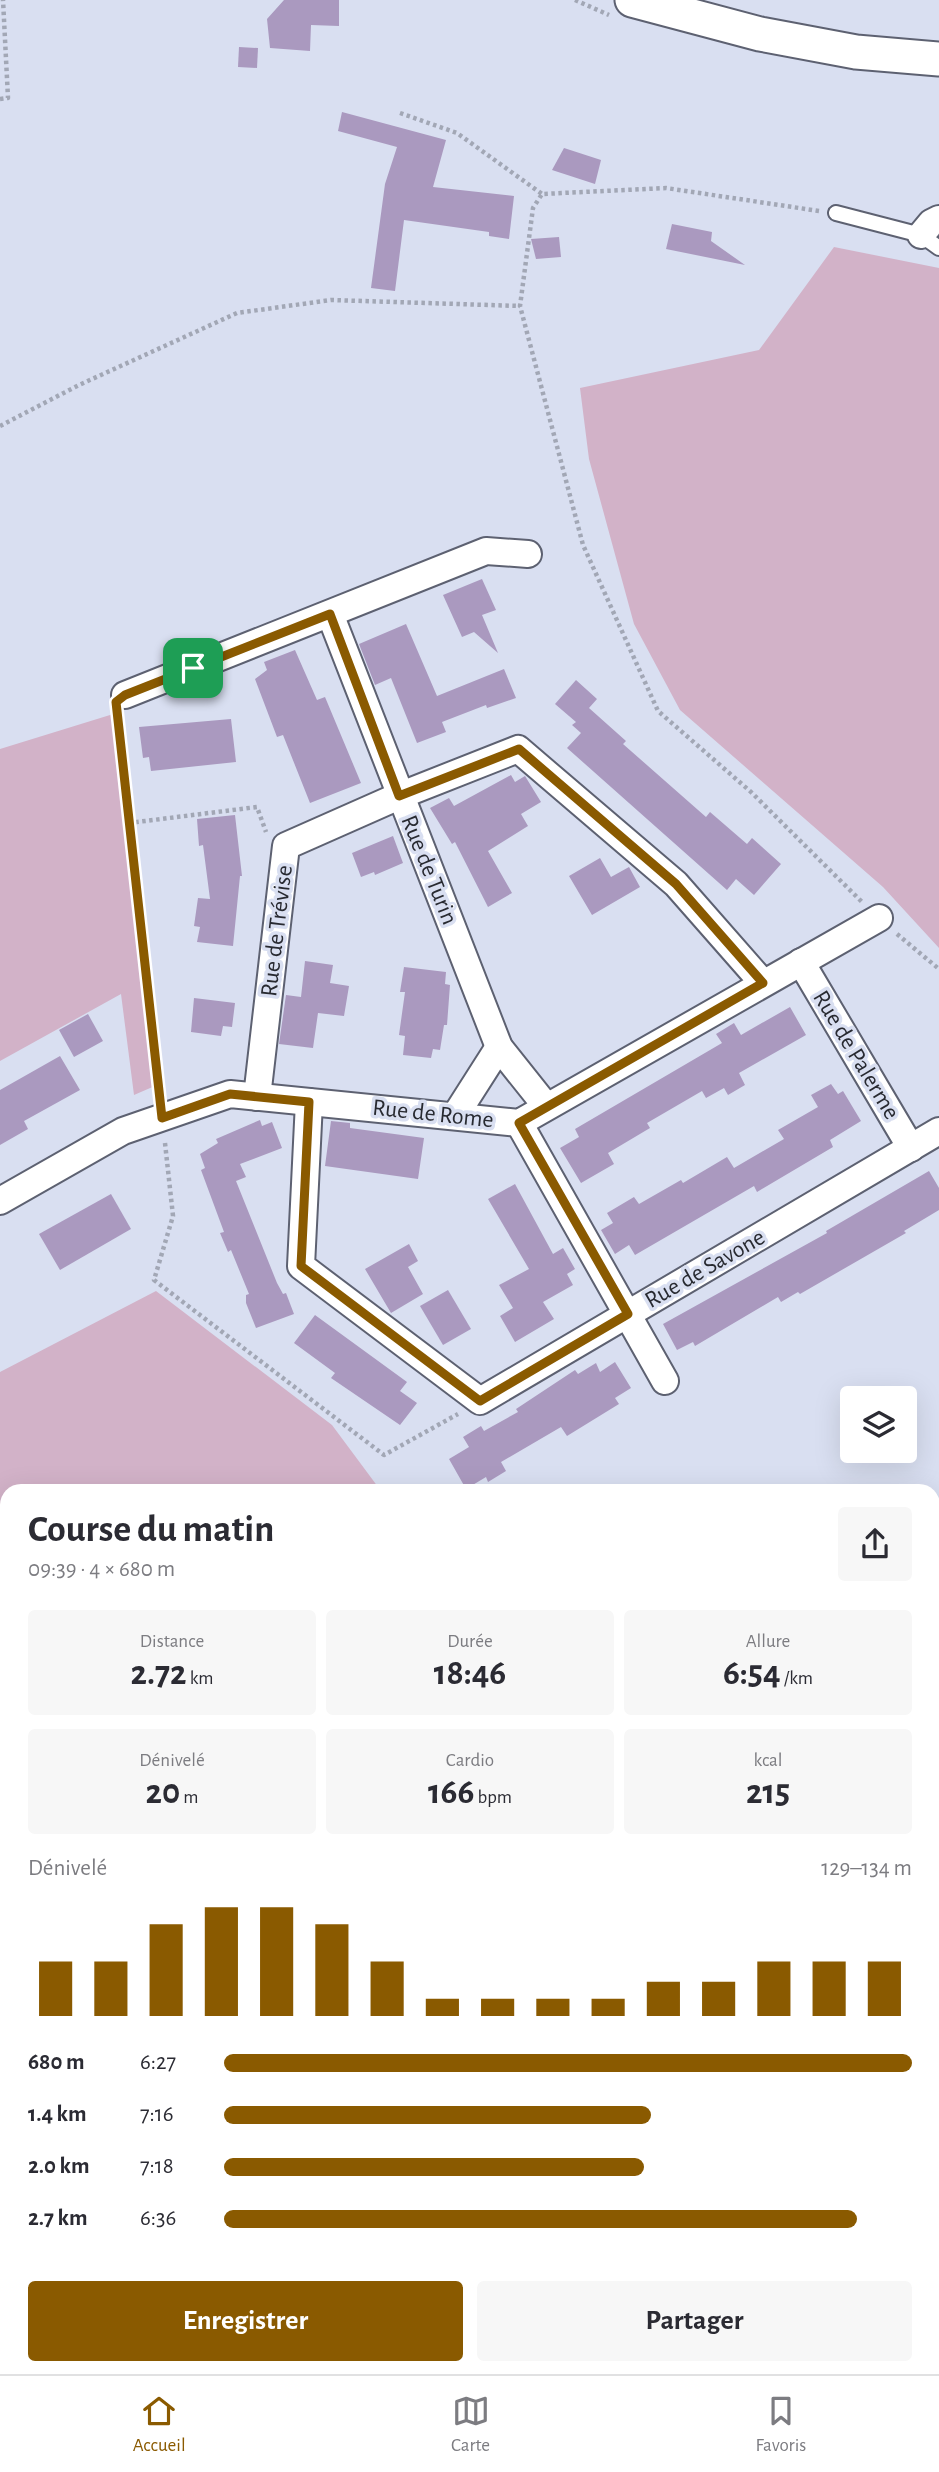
<!DOCTYPE html>
<html lang="fr">
<head>
<meta charset="utf-8">
<style>
	:root { --surface:#fff; --page:#f7f7f7; --text:#2b2b33; --muted:#7c7c81; --line:#e1e1e2; --accent:#8a5a00 }
	body { margin:0; font-family:"Alegreya Sans",sans-serif; background:var(--page); color:var(--text); height:100vh; display:flex; flex-direction:column; font-size:26px; white-space:nowrap }
	* { box-sizing:border-box; margin:0 }
	p { font-size:23px; color:var(--muted) }
	.icon { flex:none; width:38px; height:38px; fill:none; stroke:currentColor; stroke-width:2; stroke-linecap:round; stroke-linejoin:round }
	.map { position:relative; flex:1; overflow:hidden }
	.side { position:absolute; left:0px; top:1484px; width:940px; height:891px; display:flex; flex-direction:column; background:var(--surface); border-radius:21px 21px 0 0; box-shadow:0 7px 28px #0002 }
	.side>* { flex:none }
	.fabs { position:absolute; left:840px; top:1386px; display:grid; gap:14px }
	.fabs a { display:grid; place-items:center; width:77px; height:77px; border-radius:7px; background:var(--surface); box-shadow:0 7px 28px #0002; font-size:35px }
	.pin { position:absolute; display:grid; place-items:center; width:60px; height:60px; color:#fff; margin:-30px; border-radius:14px; box-shadow:0 4px 10px #0006 }
	.round { display:grid; place-items:center; flex:none; width:74px; height:74px; border-radius:7px; background:var(--page) }
	.summary { display:flex; align-items:center; justify-content:space-between; height:119px; padding:0 28px }
	h1 { font-size:38px; font-weight:600; line-height:52px }
	.stats { display:grid; grid-template-columns:repeat(3,1fr); gap:10px; height:119px; padding:7px 28px }
	.stats div { display:grid; align-content:center; border-radius:7px; background:var(--page); text-align:center }
	.stats b { font-size:35px; font-weight:600 }
	.stats small { font-size:19px; font-weight:400 }
	.stats p { font-size:19px }
	.chart { height:196px; padding:14px 28px }
	.chart p { display:flex; justify-content:space-between }
	.chart svg { width:100%; height:126px; margin-top:7px; stroke:var(--accent); stroke-width:6 }
	.button { display:flex; gap:14px; margin-top:auto; padding:14px 28px }
	.button a { flex:1; height:80px; border-radius:7px; background:var(--accent); color:#fff; font-size:28px; font-weight:600; line-height:80px; text-align:center }
	.button a+a { background:var(--page); color:var(--text) }
	ul { padding:0 28px; list-style:none; font-size:23px }
	li { display:grid; grid-template-columns:112px 84px 1fr; align-items:center; height:52px }
	li i { height:18px; border-radius:9px; background:var(--accent) }
	.tab-bar { display:flex; justify-content:space-around; align-items:center; height:98px; border-top:2px solid var(--line); background:var(--surface); font-size:19px; color:var(--muted) }
	.tab-bar a { display:grid; justify-items:center; gap:4px }
	.tab-bar .selected { color:var(--accent) }
	.map>svg:first-child { display:block }
</style>
</head>
<body>
<div class="map">
<svg width="939" height="2374" viewBox="0 0 939 2374">
	<rect width="100%" height="100%" fill="#d9dff1"/>
	<g fill="#d2b2c8">
		<polygon points="834,247 939,268 939,948 883,887 680,710 634,624 589,459 580,388 759,350"/>
		<polygon points="123,711 164,1082 134,1095 121,994 0,1061 0,749"/>
		<polygon points="156,1291 332,1425 381,1491 7,1491 7,2368 903,2368 909,2374 0,2374 0,1372"/>
		<polygon points="939,1567 939,2340 933,2335 933,1570"/>
	</g>
	<g fill="#aa99bf">
		<polygon points="284,0 339,0 339,26 311,25 310,51 270,48 267,19"/>
		<polygon points="239,47 258,48 257,68 238,67"/>
		<polygon points="342,112 446,140 433,187 514,196 509,239 489,236 489,232 404,220 395,291 371,288 385,184 397,147 338,131"/>
		<polygon points="564,148 601,160 595,184 552,170"/>
		<polygon points="672,224 712,232 711,241 745,265 666,249"/>
		<polygon points="559,237 561,257 536,259 531,239"/>
		<polygon points="482,579 496,610 482,615 498,653 474,632 462,637 443,595"/>
		<polygon points="406,624 437,696 504,669 516,698 487,708 486,705 442,722 446,732 417,743 391,678 375,685 359,644"/>
		<polygon points="295,650 317,700 325,697 361,783 310,803 283,735 277,737 255,679 267,670 264,662"/>
		<polygon points="576,680 597,699 589,708 626,741 623,744 706,817 710,812 747,844 752,838 781,864 754,895 736,879 727,890 567,748 581,733 572,725 576,722 555,704"/>
		<polygon points="231,719 236,762 151,771 149,757 143,758 139,727"/>
		<polygon points="511,775 515,782 525,776 541,802 521,814 528,826 488,851 512,893 488,907 455,842 452,844 430,808 449,798 454,806"/>
		<polygon points="235,815 242,876 240,876 233,946 197,942 200,927 194,926 198,898 210,899 203,845 199,846 197,819"/>
		<polygon points="393,836 403,863 375,875 374,872 361,877 352,853"/>
		<polygon points="600,858 611,877 629,867 640,887 592,915 569,876"/>
		<polygon points="305,961 333,965 330,983 349,986 344,1016 318,1013 313,1048 279,1044 286,995 301,997"/>
		<polygon points="404,967 446,972 445,984 450,985 447,1025 444,1025 440,1050 433,1049 431,1058 403,1055 405,1036 399,1035 405,992 400,992"/>
		<polygon points="194,998 235,1003 232,1027 223,1026 221,1036 191,1032"/>
		<polygon points="790,1007 806,1035 739,1073 745,1085 728,1095 724,1088 706,1098 702,1091 647,1123 650,1128 608,1153 614,1164 581,1183 560,1148 579,1137 575,1129 722,1043 716,1034 734,1023 741,1035"/>
		<polygon points="88,1014 103,1041 74,1057 59,1030"/>
		<polygon points="60,1056 80,1090 24,1121 28,1129 0,1145 0,1090"/>
		<polygon points="831,1084 838,1094 843,1091 861,1121 830,1140 833,1147 757,1192 754,1186 635,1255 629,1245 615,1254 601,1230 613,1223 607,1213 634,1197 639,1204 681,1180 683,1183 727,1157 734,1168 784,1139 778,1130 818,1107 811,1095"/>
		<polygon points="260,1120 262,1126 272,1122 282,1148 240,1164 246,1177 236,1181 277,1283 283,1294 286,1293 294,1314 256,1328 246,1303 246,1295 249,1294 231,1250 228,1252 220,1233 224,1232 201,1170 205,1168 200,1154 218,1143 216,1139"/>
		<polygon points="331,1121 350,1123 350,1128 424,1138 418,1179 325,1166"/>
		<polygon points="929,1171 939,1188 939,1210 904,1231 906,1233 800,1294 798,1292 781,1302 778,1297 695,1346 693,1342 677,1350 663,1324 827,1233 826,1231"/>
		<polygon points="515,1184 553,1254 563,1248 575,1269 567,1274 573,1285 543,1302 554,1319 515,1342 500,1316 513,1308 499,1285 529,1269 488,1199"/>
		<polygon points="111,1194 131,1229 60,1270 39,1234"/>
		<polygon points="409,1244 418,1261 408,1267 423,1294 391,1313 365,1269"/>
		<polygon points="448,1290 471,1329 443,1345 420,1306"/>
		<polygon points="315,1315 407,1382 400,1391 417,1403 400,1425 331,1378 335,1373 294,1343"/>
		<polygon points="615,1362 631,1388 615,1398 619,1404 567,1436 561,1427 501,1462 506,1471 488,1482 486,1477 466,1489 449,1459 469,1447 463,1437 481,1426 484,1431 518,1412 516,1409 575,1370 578,1374 596,1363 600,1372"/>
	</g>
	<g fill="none" stroke-linecap="round" stroke-linejoin="round">
		<g stroke="#5d6171" stroke-width="18">
			<polyline id="service" points="836,213 921,235 939,248"/>
		</g>
		<g stroke="#5d6171" stroke-width="30">
			<g id="minor">
				<polyline points="921,235 931,223 939,219"/>
				<polyline points="330,614 499,1047 546,1106"/>
				<polyline points="125,695 486,551 528,554"/>
				<polyline points="801,962 911,1148"/>
				<polyline points="257,1097 286,846 399,796 518,749 676,884 763,983"/>
				<polyline points="309,1102 301,1266 480,1401 939,1131"/>
				<polyline points="455,1116 499,1047"/>
				<polyline points="519,1123 665,1381"/>
				<polyline points="0,1201 123,1131 230,1094 519,1123 879,918"/>
			</g>
		</g>
		<g stroke="#5d6171" stroke-width="37">
			<polyline id="tertiary" points="632,0 760,34 856,52 939,59"/>
		</g>
		<g stroke="#a2a7b5" stroke-width="4.5" stroke-dasharray="3.5 3.5" stroke-linecap="butt">
			<polyline points="575,0 609,15"/>
			<polyline points="0,99 8,98 3,0"/>
			<polyline points="400,113 457,133 542,194"/>
			<polyline points="819,211 666,188 542,194 533,208 520,306 583,545 658,711 751,792 862,902"/>
			<polyline points="0,426 79,385 237,313 331,300 520,306"/>
			<polyline points="117,718 129,823 257,807 266,832"/>
			<polyline points="129,823 160,1093"/>
			<polyline points="897,934 939,969"/>
			<polyline points="165,1143 173,1216 154,1280 384,1455 458,1414"/>
		</g>
		<use href="#service" stroke="#fff" stroke-width="14"/>
		<use href="#minor" stroke="#fff" stroke-width="26"/>
		<use href="#tertiary" stroke="#fff" stroke-width="33"/>
	</g>
	<g fill="none" stroke-linecap="round" stroke-linejoin="round">
		<g stroke="#fff" stroke-width="14">
			<polygon id="route" points="330,614 399,796 519,749 676,884 763,983 519,1123 628,1314 480,1401 301,1266 309,1102 230,1094 162,1118 116,702 125,695"/>
		</g>
		<use href="#route" stroke="#8a5a00" stroke-width="9"/>
	</g>
	<g text-anchor="middle" dominant-baseline="central" stroke-width="7" stroke-linejoin="round" paint-order="stroke">
		<g font-size="24" fill="#282a31" stroke="#d9dff1">
			<text transform="translate(429 870) rotate(68)">Rue de Turin</text>
			<text transform="translate(277 931) rotate(-83)">Rue de Trévise</text>
			<text transform="translate(856 1055) rotate(59)">Rue de Palerme</text>
			<text transform="translate(433 1114) rotate(6)">Rue de Rome</text>
			<text transform="translate(705 1269) rotate(-30)">Rue de Savone</text>
		</g>
	</g>
</svg>
<div class="fabs">
<a><svg class="icon" aria-label="layers" viewBox="0 0 24 24"><path d="M12 4l9 5-9 5-9-5zM3 14l9 5 9-5"/></svg></a>
</div>
<div class="pin" style="left:193px;top:668px;background:#1e9e55"><svg class="icon" aria-label="arrive" viewBox="0 0 24 24"><path d="M6 21V4h12l-3 4 3 4H6"/></svg></div>
<section class="side">
<div class="summary"><div><h1>Course du matin</h1><p>09:39 · 4 × 680 m</p></div><a class="round"><svg class="icon" aria-label="share" viewBox="0 0 24 24"><path d="M12 15V3M7 8l5-5 5 5M5 13v7h14v-7"/></svg></a></div>
<div class="stats">
<div><p>Distance</p><b>2.72<small> km</small></b></div>
<div><p>Durée</p><b>18:46</b></div>
<div><p>Allure</p><b>6:54<small> /km</small></b></div>
</div>
<div class="stats">
<div><p>Dénivelé</p><b>20<small> m</small></b></div>
<div><p>Cardio</p><b>166<small> bpm</small></b></div>
<div><p>kcal</p><b>215</b></div>
</div>
<div class="chart"><p><span>Dénivelé</span>129–134 m</p>
<svg viewBox="0 0 160 44" preserveAspectRatio="none"><path d="M5 44V25M15 44V25M25 44V12M35 44V6M45 44V6M55 44V12M65 44V25M75 44V38M85 44V38M95 44V38M105 44V38M115 44V32M125 44V32M135 44V25M145 44V25M155 44V25"/></svg>
</div>
<ul>
<li><b>680 m</b>6:27<i style="width:100%"></i></li>
<li><b>1.4 km</b>7:16<i style="width:62%"></i></li>
<li><b>2.0 km</b>7:18<i style="width:61%"></i></li>
<li><b>2.7 km</b>6:36<i style="width:92%"></i></li>
</ul>
<div class="button"><a>Enregistrer</a><a>Partager</a></div>
</section>
</div>
<nav class="tab-bar">
<a class="selected"><svg class="icon" aria-label="home" viewBox="0 0 24 24"><path d="M3 11l9-7 9 7M6 9v11h12V9"/></svg>Accueil</a>
<a><svg class="icon" aria-label="map" viewBox="0 0 24 24"><path d="M3 6l6-2 6 2 6-2v14l-6 2-6-2-6 2zM9 4v14M15 6v14"/></svg>Carte</a>
<a><svg class="icon" aria-label="saved" viewBox="0 0 24 24"><path d="M7 4h10v16l-5-4-5 4z"/></svg>Favoris</a>
</nav>
</body>
</html>
